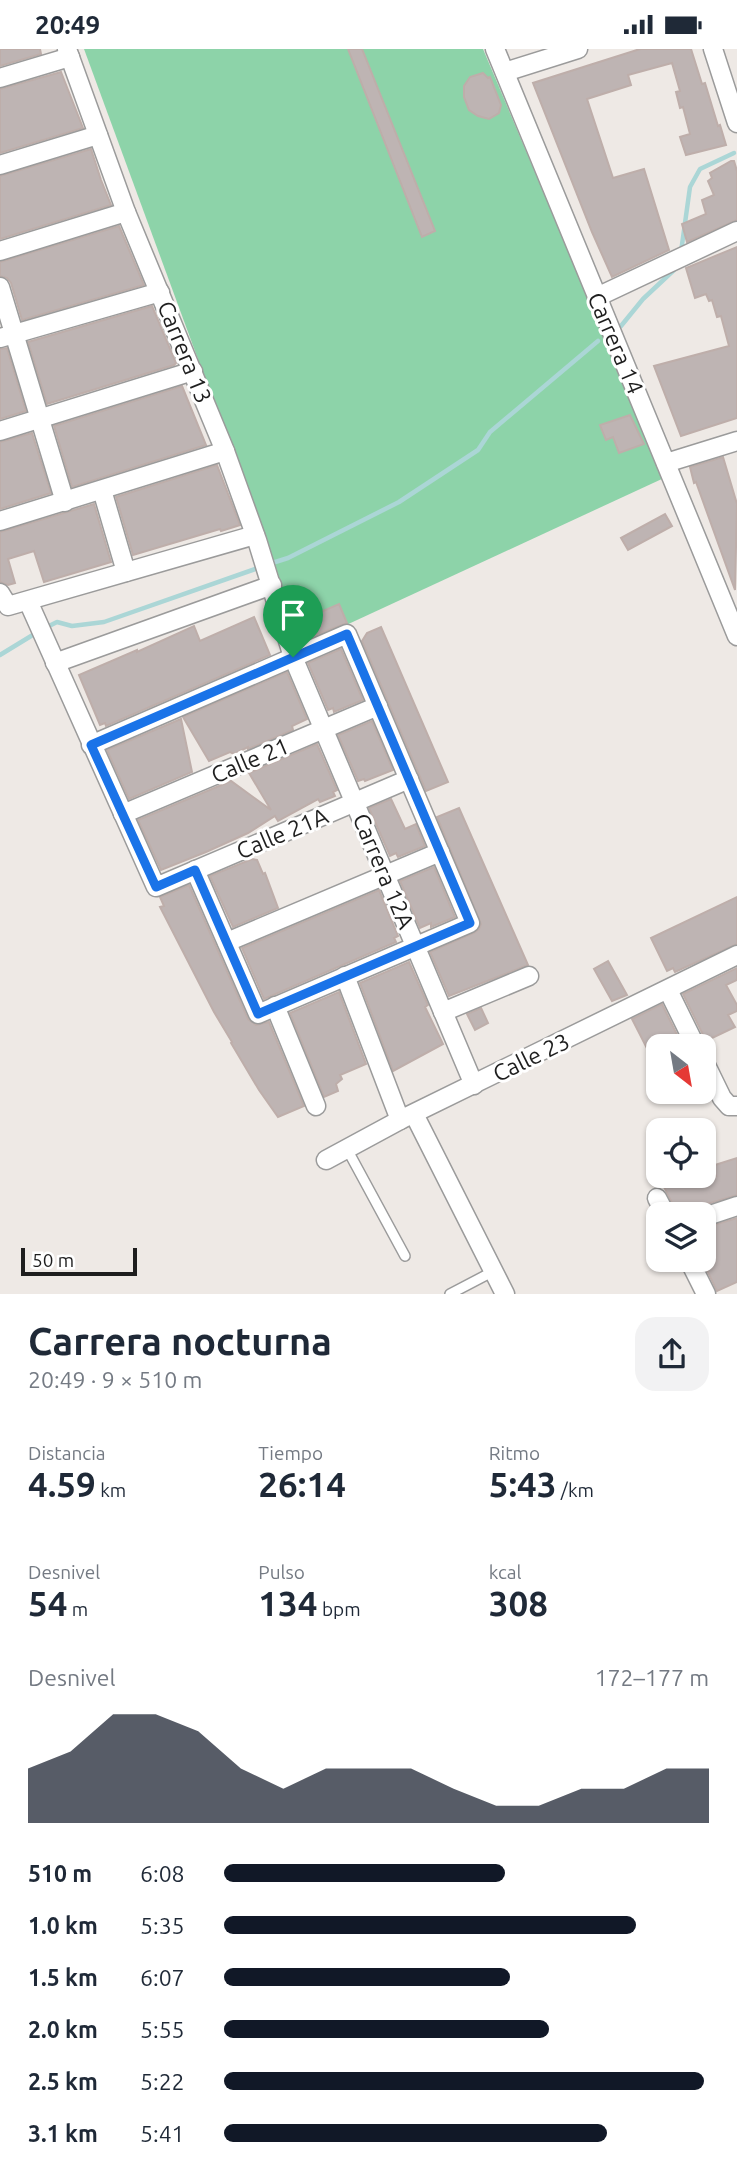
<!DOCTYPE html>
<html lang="es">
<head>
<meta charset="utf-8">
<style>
	:root { --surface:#fff; --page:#f2f2f3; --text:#1f2937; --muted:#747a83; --accent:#111827 }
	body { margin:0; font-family:Ubuntu,sans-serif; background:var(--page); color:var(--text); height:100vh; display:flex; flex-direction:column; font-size:26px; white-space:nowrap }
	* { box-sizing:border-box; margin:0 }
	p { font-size:23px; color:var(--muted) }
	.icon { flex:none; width:38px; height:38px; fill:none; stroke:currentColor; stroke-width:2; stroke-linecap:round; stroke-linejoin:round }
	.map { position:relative; height:1245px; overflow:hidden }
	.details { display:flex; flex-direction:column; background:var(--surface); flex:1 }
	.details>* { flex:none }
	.needle { width:46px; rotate:149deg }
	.fabs { position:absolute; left:646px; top:985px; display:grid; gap:14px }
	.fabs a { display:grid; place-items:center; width:70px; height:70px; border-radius:14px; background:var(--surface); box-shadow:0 2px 5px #0004; font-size:35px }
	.scale { position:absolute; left:21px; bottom:18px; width:116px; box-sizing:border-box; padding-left:7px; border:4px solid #1e1e1e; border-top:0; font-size:19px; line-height:24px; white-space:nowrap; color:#1e1e1e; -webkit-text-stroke:5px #fff; paint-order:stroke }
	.pin { position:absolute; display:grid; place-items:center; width:60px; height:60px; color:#fff; margin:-72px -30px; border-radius:50% 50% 50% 0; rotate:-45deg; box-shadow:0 0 7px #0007 }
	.pin .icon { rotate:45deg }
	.round { display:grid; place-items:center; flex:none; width:74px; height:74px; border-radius:21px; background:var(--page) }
	.headline { display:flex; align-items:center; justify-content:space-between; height:119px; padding:0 28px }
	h1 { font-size:38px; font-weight:700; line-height:52px }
	.metrics { display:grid; grid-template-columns:repeat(3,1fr); gap:10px; height:119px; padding:7px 28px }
	.metrics div { display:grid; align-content:center }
	.metrics b { font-size:35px; font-weight:700 }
	.metrics small { font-size:19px; font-weight:400 }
	.metrics p { font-size:19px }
	.chart { height:196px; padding:14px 28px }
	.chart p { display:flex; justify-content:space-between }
	.chart svg { width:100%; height:126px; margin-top:7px; fill:var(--accent); opacity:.7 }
	ul { padding:0 28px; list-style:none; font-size:23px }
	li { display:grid; grid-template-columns:112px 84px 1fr; align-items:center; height:52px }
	li i { height:18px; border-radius:9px; background:var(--accent) }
	.status { display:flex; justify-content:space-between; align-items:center; height:49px; padding:0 35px; background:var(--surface); direction:ltr }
	.status svg { height:19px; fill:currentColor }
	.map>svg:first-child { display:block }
</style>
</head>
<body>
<div class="status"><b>20:49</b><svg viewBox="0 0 49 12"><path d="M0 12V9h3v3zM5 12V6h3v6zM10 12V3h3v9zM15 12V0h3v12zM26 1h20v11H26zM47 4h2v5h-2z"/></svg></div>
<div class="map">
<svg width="737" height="1245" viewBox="0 0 737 1245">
	<rect width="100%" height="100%" fill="#eee9e5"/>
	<polygon fill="#8dd3a9" points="84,0 483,0 664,429 303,596"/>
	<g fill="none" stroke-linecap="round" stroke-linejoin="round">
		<g stroke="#abd6d6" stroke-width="4.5">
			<polyline points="681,203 690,138 700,120 734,104"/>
			<polyline points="621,277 643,250 674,221"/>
			<polyline points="269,515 288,509 399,453 478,401 490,383 598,292"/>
			<polyline points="47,578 57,573 72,577 104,573 261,518"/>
			<polyline points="0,606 36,584"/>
		</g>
	</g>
	<g fill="#beb4b3" stroke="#beaeaa" stroke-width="2">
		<polygon points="0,0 40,0 41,5 0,17"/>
		<polygon points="348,0 362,0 435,182 422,188"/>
		<polygon points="640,0 691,0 702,35 705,34 718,77 720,76 726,96 686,106 680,88 690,85 683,58 680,59 676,43 680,42 672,14 628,26 631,36 587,50 613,129 644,120 669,201 612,228 592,183 533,34"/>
		<polygon points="61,23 83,79 0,104 0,40"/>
		<polygon points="483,24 488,29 490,28 501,56 499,64 489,70 478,67 469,61 464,48 464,37 470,28"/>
		<polygon points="91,100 101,131 111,156 0,190 0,127"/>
		<polygon points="731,112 734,112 737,122 737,171 687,193 682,175 706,165 702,151 714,146 708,132 712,129 710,124"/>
		<polygon points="119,177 144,236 22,271 11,234 7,229 0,227 0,213"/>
		<polygon points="737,198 737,369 681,387 654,317 729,297 721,267 717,268 712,251 709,252 706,245 695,249 686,219"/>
		<polygon points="152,257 176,314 174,316 47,355 28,293"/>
		<polygon points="7,299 26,362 0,370 0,300"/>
		<polygon points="182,337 206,396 72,438 54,377"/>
		<polygon points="630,366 644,395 619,404 613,388 606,391 600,376"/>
		<polygon points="32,384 51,444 0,460 0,393"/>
		<polygon points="723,408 737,455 735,541 696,433 694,434 690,418"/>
		<polygon points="217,416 240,476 221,482 220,480 133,506 116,448"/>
		<polygon points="94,455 111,513 44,533 34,502 8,510 15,534 8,536 0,533 0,483"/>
		<polygon points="665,465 672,477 628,501 621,489"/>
		<polygon points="339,555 347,574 308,589 300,572"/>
		<polygon points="254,568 270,606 106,677 105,674 100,676 79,626 137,601 137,603 194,577 200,592"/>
		<polygon points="381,578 448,733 426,742 362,592 367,584"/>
		<polygon points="341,600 363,651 334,663 333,659 328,661 308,614"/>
		<polygon points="287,623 307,670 292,677 293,681 248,700 248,698 234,705 230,703 209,712 183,668"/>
		<polygon points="181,670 192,723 129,750 107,701"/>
		<polygon points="372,672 393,721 365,732 364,730 358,732 338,686"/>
		<polygon points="317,695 337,741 333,743 335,747 320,753 318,750 278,772 275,767 248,784 206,803 161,821 138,771 231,732 271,761 249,724"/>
		<polygon points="391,750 405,780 416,775 425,797 398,808 396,804 390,807 369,759"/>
		<polygon points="459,759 528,916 449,947 430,903 474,884 479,880 481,875 437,768"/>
		<polygon points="252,810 257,811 263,825 265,824 278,859 233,878 210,827"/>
		<polygon points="434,818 455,868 431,878 431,874 420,879 400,832"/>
		<polygon points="189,836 248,970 256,976 269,973 304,1057 278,1068 259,1041 231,994 232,993 214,963 160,858 164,857 160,848"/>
		<polygon points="379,841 398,887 394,889 396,893 264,950 242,899"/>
		<polygon points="737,848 737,895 675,923 673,919 667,922 651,889"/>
		<polygon points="608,912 627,946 612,952 594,920"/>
		<polygon points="409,913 428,956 425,958 443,995 393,1022 360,934"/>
		<polygon points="737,919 737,931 726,936 737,956 737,962 728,966 735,978 706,992 683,945"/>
		<polygon points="339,943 366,1015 340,1026 342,1030 336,1035 338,1042 324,1048 290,964"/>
		<polygon points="662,955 683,998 658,998 658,1021 632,970"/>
		<polygon points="481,959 488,974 475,981 467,965"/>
		<polygon points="737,1109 737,1146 704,1156 704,1154 693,1159 692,1157 677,1164 661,1132 679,1127 716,1127 712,1117"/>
		<polygon points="737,1169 737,1233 717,1242 702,1211 704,1211 704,1179"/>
	</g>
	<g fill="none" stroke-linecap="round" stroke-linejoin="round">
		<g stroke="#9b9b9b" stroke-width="12">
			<g id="lane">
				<polyline points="347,1100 405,1207"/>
				<polyline points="450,1245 494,1222"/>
			</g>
		</g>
		<g stroke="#9b9b9b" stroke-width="21">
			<g id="street">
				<polyline points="67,0 126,163 225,402 257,491 293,608 474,1036"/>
				<polyline points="495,0 737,587"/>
				<polyline points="713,0 737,74"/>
				<polyline points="505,23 578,0"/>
				<polyline points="0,29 70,8"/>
				<polyline points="0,116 98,86"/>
				<polyline points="0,202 126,163"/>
				<polyline points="0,238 65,453"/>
				<polyline points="597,248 737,182"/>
				<polyline points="0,289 160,243"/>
				<polyline points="0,382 193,322"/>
				<polyline points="666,414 737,392"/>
				<polyline points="102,441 126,523"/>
				<polyline points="0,472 225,402"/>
				<polyline points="0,544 8,557 255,486"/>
				<polyline points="28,552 156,838 409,730"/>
				<polyline points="55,614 272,536"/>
				<polyline points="91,696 347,585 470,874 258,965 195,821"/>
				<polyline points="123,765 378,657"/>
				<polyline points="227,893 440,803"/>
				<polyline points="345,927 400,1071"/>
				<polyline points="668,941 696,998"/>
				<polyline points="275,957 316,1057"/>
				<polyline points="443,963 529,927"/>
				<polyline points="704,1012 722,1049 729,1057 737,1057"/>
				<polyline points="414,1065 505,1245"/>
				<polyline points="326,1111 400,1071 737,906"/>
				<polyline points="657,1149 666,1166"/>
				<polyline points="704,1168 737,1157"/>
				<polyline points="689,1211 706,1245"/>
			</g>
		</g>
		<use href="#lane" stroke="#fff" stroke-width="9"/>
		<use href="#street" stroke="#fff" stroke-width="18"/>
	</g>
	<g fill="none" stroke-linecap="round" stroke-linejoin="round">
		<g stroke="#fff" stroke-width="14">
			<polygon id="route" points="347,585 470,874 258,965 195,821 156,838 91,696"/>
		</g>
		<use href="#route" stroke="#1a73e8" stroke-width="9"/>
	</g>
	<g text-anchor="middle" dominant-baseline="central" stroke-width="6" stroke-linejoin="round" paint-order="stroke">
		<g font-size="23" fill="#1e1e1e" stroke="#fff">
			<text transform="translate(616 294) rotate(67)">Carrera 14</text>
			<text transform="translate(185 303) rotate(68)">Carrera 13</text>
			<text transform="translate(250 711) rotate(-23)">Calle 21</text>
			<text transform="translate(282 784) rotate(-23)">Calle 21A</text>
			<text transform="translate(384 822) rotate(67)">Carrera 12A</text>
			<text transform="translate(531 1008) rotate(-26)">Calle 23</text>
		</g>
	</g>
</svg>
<div class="fabs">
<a><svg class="needle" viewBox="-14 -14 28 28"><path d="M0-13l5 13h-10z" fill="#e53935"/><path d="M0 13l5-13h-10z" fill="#747a83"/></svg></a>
<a><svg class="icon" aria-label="locate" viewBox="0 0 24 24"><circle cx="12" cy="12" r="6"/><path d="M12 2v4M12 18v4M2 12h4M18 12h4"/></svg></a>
<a><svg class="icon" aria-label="layers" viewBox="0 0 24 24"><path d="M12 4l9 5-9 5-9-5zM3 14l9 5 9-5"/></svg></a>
</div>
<div class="scale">50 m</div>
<div class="pin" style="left:293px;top:608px;background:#1e9e55"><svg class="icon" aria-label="arrive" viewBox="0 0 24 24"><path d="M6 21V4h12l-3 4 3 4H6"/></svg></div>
</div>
<section class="details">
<div class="headline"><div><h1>Carrera nocturna</h1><p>20:49 · 9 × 510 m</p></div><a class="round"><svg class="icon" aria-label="share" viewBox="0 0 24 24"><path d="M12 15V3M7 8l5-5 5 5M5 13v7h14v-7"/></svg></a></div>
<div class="metrics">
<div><p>Distancia</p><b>4.59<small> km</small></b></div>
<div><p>Tiempo</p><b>26:14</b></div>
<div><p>Ritmo</p><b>5:43<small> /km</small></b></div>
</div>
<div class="metrics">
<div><p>Desnivel</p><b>54<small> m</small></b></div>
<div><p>Pulso</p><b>134<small> bpm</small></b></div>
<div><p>kcal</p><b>308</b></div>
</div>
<div class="chart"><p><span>Desnivel</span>172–177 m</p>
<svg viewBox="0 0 160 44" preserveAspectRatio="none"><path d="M0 44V25L10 19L20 6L30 6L40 12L50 25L60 32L70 25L80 25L90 25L100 32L110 38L120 38L130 32L140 32L150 25L160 25V44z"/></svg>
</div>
<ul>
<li><b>510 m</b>6:08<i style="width:58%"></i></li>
<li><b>1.0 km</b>5:35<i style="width:85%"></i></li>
<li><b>1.5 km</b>6:07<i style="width:59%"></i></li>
<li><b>2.0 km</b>5:55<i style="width:67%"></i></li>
<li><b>2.5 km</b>5:22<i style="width:99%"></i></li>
<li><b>3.1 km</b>5:41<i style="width:79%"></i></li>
</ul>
</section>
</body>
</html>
